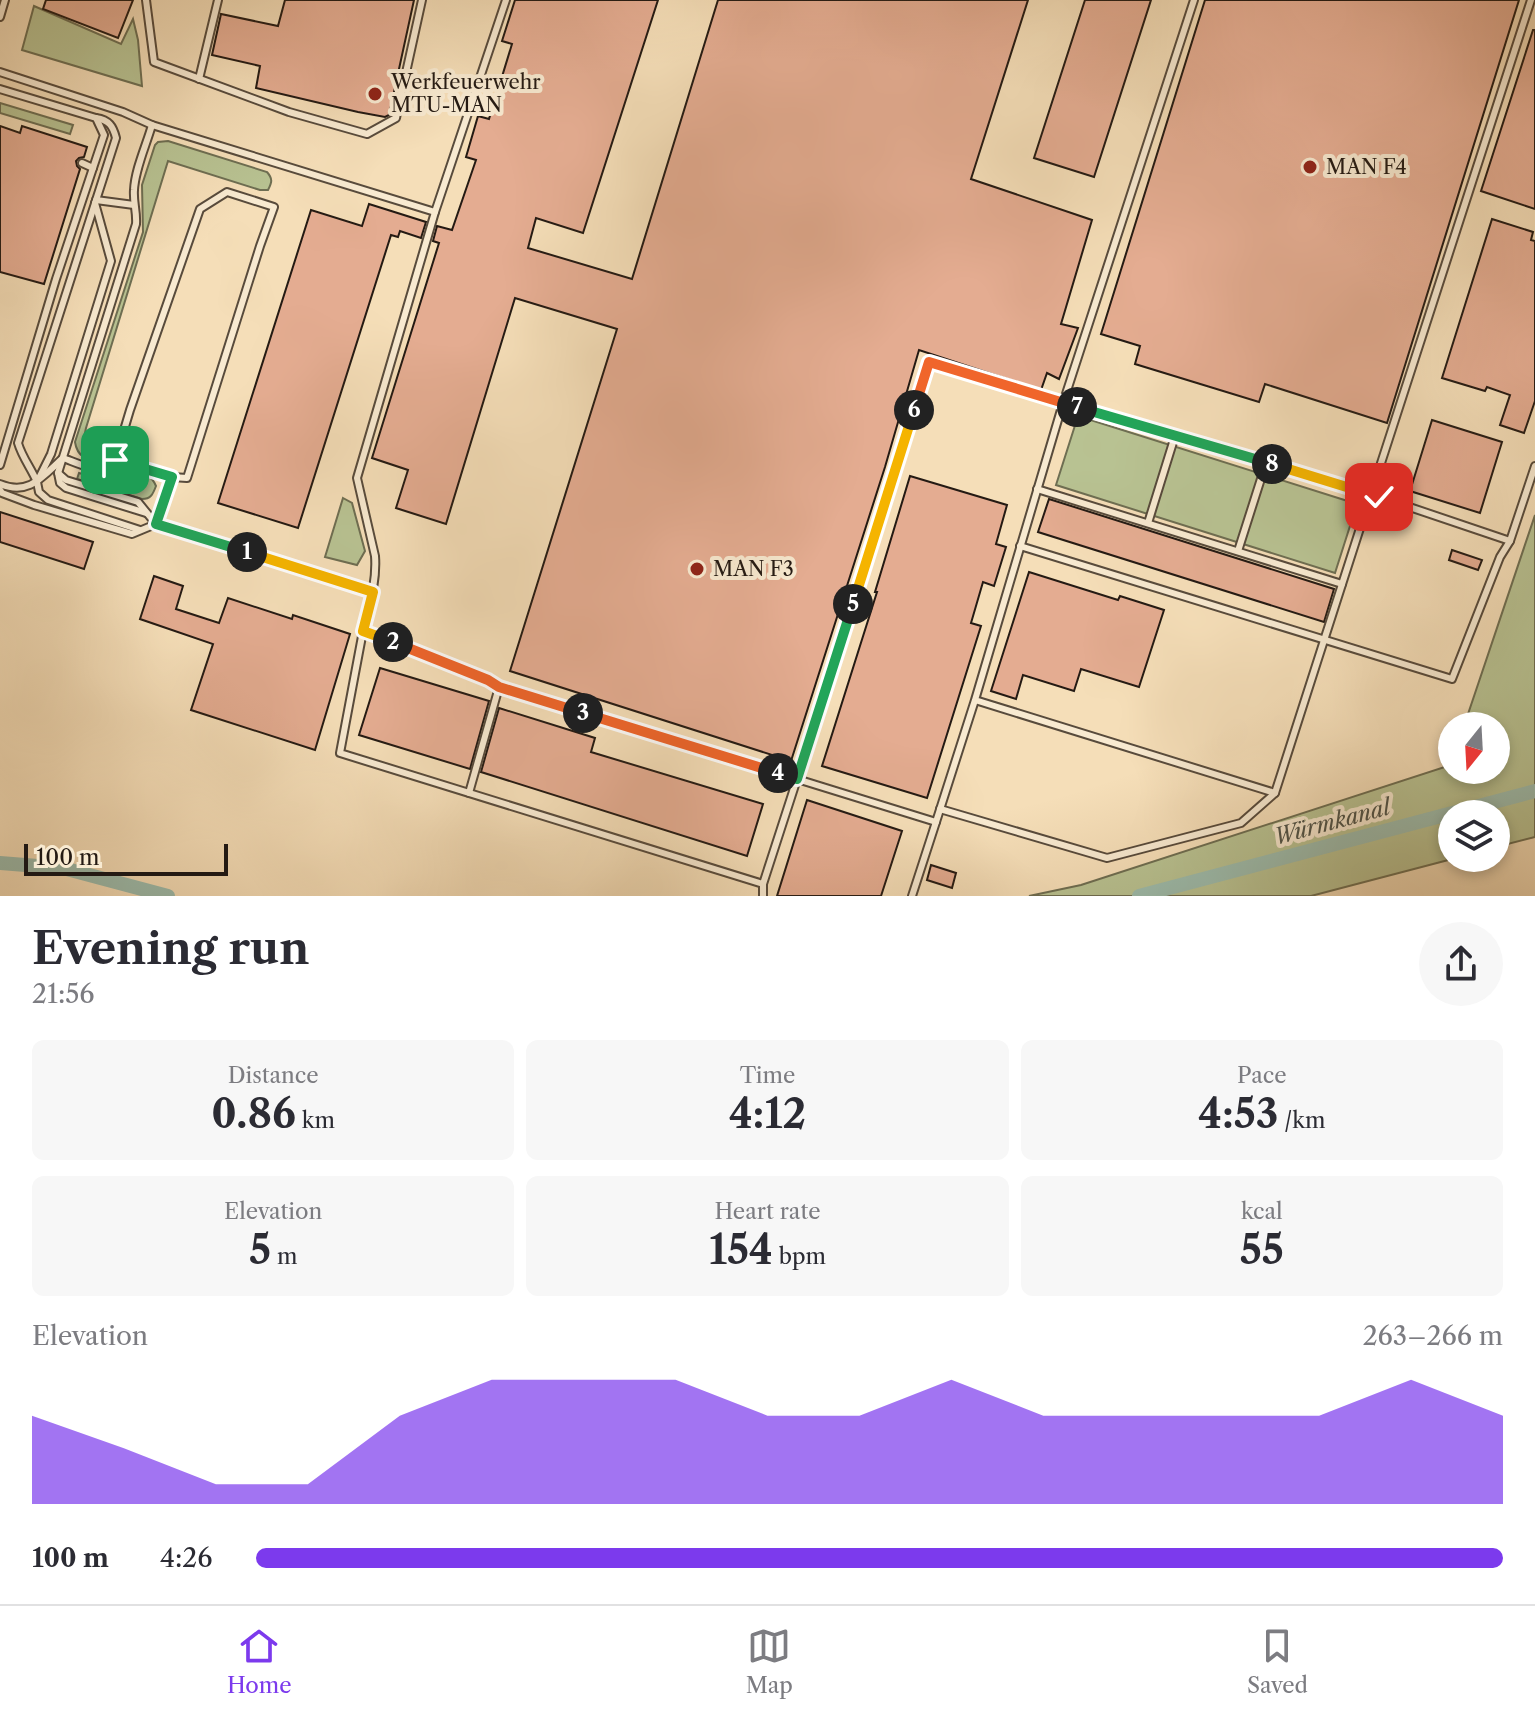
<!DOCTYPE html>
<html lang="en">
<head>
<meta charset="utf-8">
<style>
	:root { --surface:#fff; --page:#f7f7f7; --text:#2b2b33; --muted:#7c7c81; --line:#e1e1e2; --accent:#7c3aed }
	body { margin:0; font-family:"Libre Caslon Text",serif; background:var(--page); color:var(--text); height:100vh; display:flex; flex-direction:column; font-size:30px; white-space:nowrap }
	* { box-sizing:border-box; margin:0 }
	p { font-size:26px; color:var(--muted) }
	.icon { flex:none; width:44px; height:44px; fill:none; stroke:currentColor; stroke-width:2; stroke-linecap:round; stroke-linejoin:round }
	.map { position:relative; height:896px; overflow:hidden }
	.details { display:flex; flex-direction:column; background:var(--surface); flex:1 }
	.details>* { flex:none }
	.needle { width:52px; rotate:198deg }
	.controls { position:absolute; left:1438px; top:712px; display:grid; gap:16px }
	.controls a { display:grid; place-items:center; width:72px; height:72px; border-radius:50%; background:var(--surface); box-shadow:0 4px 12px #0003; font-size:40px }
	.scale { position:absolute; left:24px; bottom:20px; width:204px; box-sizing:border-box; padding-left:8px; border:4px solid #241a13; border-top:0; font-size:22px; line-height:28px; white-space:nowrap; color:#241a13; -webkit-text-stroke:6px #f8ead1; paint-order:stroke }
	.pin { position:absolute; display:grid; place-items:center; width:68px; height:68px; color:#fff; margin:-34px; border-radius:16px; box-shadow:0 4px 12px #0006 }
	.km { position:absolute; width:40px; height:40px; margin:-20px; border-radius:50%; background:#222; color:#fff; font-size:22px; line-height:40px; text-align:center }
	.round { display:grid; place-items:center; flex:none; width:84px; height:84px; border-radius:42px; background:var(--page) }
	.headline { display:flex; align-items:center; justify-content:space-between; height:136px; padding:0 32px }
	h1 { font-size:44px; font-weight:700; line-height:60px }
	.metrics { display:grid; grid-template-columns:repeat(3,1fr); gap:12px; height:136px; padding:8px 32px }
	.metrics div { display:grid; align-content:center; border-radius:12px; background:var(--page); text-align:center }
	.metrics b { font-size:40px; font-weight:700 }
	.metrics small { font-size:22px; font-weight:400 }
	.metrics p { font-size:22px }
	.chart { height:224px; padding:16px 32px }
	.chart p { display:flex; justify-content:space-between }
	.chart svg { width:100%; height:144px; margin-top:8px; fill:var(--accent); opacity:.7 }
	ul { padding:0 32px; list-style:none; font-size:26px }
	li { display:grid; grid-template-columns:128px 96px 1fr; align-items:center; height:60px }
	li i { height:20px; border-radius:10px; background:var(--accent) }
	.tab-bar { display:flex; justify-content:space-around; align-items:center; height:112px; border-top:2px solid var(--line); background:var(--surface); font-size:22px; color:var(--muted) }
	.tab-bar a { display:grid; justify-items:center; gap:4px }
	.tab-bar .current { color:var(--accent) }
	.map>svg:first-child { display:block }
</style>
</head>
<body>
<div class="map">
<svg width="1535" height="896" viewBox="0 0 1535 896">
	<rect width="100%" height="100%" fill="#f5deb8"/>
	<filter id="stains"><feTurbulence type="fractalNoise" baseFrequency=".0025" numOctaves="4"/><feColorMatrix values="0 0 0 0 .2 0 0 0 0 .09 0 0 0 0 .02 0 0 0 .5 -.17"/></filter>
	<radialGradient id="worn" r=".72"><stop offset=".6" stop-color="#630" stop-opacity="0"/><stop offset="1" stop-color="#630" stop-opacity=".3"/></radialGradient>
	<g fill="#b8c292" stroke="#6e6e52" stroke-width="2">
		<polygon points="34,6 121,44 133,19 138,40 142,86 22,50"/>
		<polygon points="0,103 73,125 70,134 0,113"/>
		<path d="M168,141l99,31c6,7 5,10 1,18h-8l-92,-29 -82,267c-5,22 -3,26 19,32l1,2 -4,2c-14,-3 -25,-7 -27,-22l68,-210 -1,-47 13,-40 3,-3z"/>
		<polygon points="1078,416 1357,504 1335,573 1056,485"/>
		<path d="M131,469c12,4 20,5 25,17 -3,8 -5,13 -14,13l-65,-20 2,-6 32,9z"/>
		<polygon points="343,498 352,503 365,551 357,565 325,557"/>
		<polygon points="1535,515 1535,837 1496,847 1496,814 1452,814 1452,858 1456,858 1311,896 1029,896 1081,885 1451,765 1452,761 1452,770 1496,770 1496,726 1464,726"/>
	</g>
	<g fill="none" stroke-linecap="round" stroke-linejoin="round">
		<g stroke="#9cbcad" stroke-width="14">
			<polyline points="0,863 63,868 168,896"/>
			<polyline points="1139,896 1535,791"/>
		</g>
	</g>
	<g fill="#e4ac91" stroke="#241a13" stroke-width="2">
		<polygon points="46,0 133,0 118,38 43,9"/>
		<polygon points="285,0 414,0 389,115 385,117 358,112 256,88 260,66 212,55 221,14 278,26"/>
		<polygon points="515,0 658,0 583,233 536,218 528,248 632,279 718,0 1028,0 971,179 1092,220 1061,324 1078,328 1059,379 1047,373 1041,390 919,350 885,467 791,761 510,671 617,329 515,298 446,524 396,508 408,470 372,458 439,243 433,241 437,226 452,230 476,160 466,157 478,116 489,119 512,44 502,41"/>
		<polygon points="1085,0 1151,0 1094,177 1034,158"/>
		<polygon points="1205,0 1519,0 1387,423 1265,384 1259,402 1135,364 1140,346 1101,334"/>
		<polygon points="1533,30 1535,30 1535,209 1481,191"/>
		<polygon points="0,126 20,133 22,126 87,147 84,157 79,158 76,161 77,166 80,169 44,284 0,272"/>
		<polygon points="369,204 426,222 421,238 400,231 398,237 391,235 298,528 218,503 311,210 362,226"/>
		<polygon points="1492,219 1533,232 1531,240 1535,241 1535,401 1524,433 1500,425 1510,395 1487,387 1485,391 1442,378"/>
		<polygon points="1432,420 1502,442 1480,513 1410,491"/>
		<polygon points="910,476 1007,505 996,544 1006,547 994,586 983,582 971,623 981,626 927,798 822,766 877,592 875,592"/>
		<polygon points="1049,499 1334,589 1324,622 1038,532"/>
		<polygon points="0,512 93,542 84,569 0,542"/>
		<polygon points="1452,550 1482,560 1478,570 1449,560"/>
		<polygon points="1029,572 1118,600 1120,596 1164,610 1139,687 1081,669 1074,691 1023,675 1016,699 991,691"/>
		<polygon points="154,576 183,586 176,609 219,623 228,598 292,619 293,615 350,634 315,750 191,710 213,644 140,619"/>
		<polygon points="380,668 489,701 470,769 359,735"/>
		<polygon points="499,708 595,738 591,752 763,804 747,856 481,772"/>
		<polygon points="807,800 902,831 881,896 777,896"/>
		<polygon points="931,865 956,873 952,888 927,880"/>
	</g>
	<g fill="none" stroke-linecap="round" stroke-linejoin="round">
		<g stroke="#584b3c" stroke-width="10">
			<g id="lane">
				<polyline points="146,0 154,62 289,112 367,134 396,118 422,0"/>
				<polyline points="1194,0 1063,403 1371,494 1531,0"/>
				<polyline points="0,17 5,0"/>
				<path d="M0,72l123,40 29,13 283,87 -78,266 18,78c2,26 -6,50 -12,75l125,49 11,7 298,92 -34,105 -423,-131 23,-122"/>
				<polyline points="199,79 218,0"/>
				<polyline points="0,89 96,118 104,135 56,279 0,465"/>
				<polyline points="82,163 93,168"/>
				<polyline points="96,200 134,205"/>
				<polyline points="95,203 111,261 51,454 37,482 39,492 48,500 140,530"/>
				<polyline points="435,212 506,0"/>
				<polyline points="58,473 66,480 138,502 156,524 373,592"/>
				<path d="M37,482c-6,-14 -15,-25 -19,-39l98,-305c-3,-12 -7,-18 -20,-20"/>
				<path d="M0,484c29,12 42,-7 63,-26 9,3 33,14 42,12 6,-1 7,-5 10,-10"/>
				<polyline points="1037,489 1342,584"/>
				<polyline points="0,490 2,493 34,505 132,534 156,524 172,477 115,460 130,410 200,209 227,192 274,207 260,246 187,478 172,477"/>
				<path d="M146,513l-80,-25 -6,-5 -2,-10 78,-249c1,-12 -3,-22 -2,-34 1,-21 12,-44 18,-65"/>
				<polyline points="1148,523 1175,436"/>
				<polyline points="1020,546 1452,679 1500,557 1510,541 1535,466"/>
				<polyline points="1238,551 1266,463"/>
				<polyline points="975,700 1063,403 929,362 797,779 936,822 975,700 1275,793 1371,494 1510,541"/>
				<polyline points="469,793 499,687"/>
				<polyline points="940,809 1107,858 1241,823 1275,793"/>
				<polyline points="763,896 763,884"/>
				<polyline points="912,896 936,822"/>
			</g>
		</g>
		<use href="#lane" stroke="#f8ead1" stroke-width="6"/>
	</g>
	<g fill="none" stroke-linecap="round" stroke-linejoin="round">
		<g stroke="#fff" stroke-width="16">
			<polyline id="split-1" points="115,460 172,477 156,524 247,552"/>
		</g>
		<g stroke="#fff" stroke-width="16">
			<polyline id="split-2" points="247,552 373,592 363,631 393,642"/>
		</g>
		<g stroke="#fff" stroke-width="16">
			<polyline id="split-3" points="393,642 488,680 499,687 583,713"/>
		</g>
		<g stroke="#fff" stroke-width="16">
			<polyline id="split-4" points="583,713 778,773"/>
		</g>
		<g stroke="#fff" stroke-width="16">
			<polyline id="split-5" points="778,773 797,779 853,604"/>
		</g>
		<g stroke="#fff" stroke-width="16">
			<polyline id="split-6" points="853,604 914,410"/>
		</g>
		<g stroke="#fff" stroke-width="16">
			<polyline id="split-7" points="914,410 929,362 1077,407"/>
		</g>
		<g stroke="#fff" stroke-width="16">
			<polyline id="split-8" points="1077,407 1272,464"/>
		</g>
		<g stroke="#fff" stroke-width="16">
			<polyline id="split-9" points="1272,464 1379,497"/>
		</g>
		<use href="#split-1" stroke="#22a559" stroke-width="10"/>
		<use href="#split-2" stroke="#f5b400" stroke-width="10"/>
		<use href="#split-3" stroke="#f0652b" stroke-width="10"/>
		<use href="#split-4" stroke="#f0652b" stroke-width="10"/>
		<use href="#split-5" stroke="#22a559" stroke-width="10"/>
		<use href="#split-6" stroke="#f5b400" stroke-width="10"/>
		<use href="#split-7" stroke="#f0652b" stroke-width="10"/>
		<use href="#split-8" stroke="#22a559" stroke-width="10"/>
		<use href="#split-9" stroke="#f5b400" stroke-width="10"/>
	</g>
	<g fill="#8f2418" stroke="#f8ead1" stroke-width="3">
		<circle cx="375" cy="94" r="8"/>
		<circle cx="1310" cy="167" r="8"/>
		<circle cx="697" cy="569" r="8"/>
	</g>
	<g text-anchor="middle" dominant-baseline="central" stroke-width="8" stroke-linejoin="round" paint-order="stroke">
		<g font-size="20" fill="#241a13" stroke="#f8ead1" text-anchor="start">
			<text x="391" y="82">Werkfeuerwehr<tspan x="391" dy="23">MTU-MAN</tspan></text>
			<text x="1326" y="167">MAN F4</text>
			<text x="713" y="569">MAN F3</text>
		</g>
		<g font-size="22" font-style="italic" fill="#4e5349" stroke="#f8ead1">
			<text transform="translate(1332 822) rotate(-15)">Würmkanal</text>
		</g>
	</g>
	<rect width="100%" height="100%" filter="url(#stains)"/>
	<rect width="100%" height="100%" fill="url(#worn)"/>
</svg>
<div class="controls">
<a><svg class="needle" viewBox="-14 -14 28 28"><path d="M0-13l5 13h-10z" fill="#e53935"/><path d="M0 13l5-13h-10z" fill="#7c7c81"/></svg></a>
<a><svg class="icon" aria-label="layers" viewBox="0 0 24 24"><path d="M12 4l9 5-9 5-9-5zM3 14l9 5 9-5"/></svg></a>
</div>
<div class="scale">100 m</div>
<div class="pin" style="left:115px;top:460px;background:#1e9e55"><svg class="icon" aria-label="arrive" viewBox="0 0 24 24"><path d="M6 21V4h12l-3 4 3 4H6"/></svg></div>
<div class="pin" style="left:1379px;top:497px;background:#d93025"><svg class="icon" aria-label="check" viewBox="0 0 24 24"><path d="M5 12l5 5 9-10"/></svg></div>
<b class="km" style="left:247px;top:552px">1</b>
<b class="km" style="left:393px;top:642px">2</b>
<b class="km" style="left:583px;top:713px">3</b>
<b class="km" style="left:778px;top:773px">4</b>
<b class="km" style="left:853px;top:604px">5</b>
<b class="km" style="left:914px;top:410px">6</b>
<b class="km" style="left:1077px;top:407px">7</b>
<b class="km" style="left:1272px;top:464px">8</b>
</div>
<section class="details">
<div class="headline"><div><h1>Evening run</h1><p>21:56</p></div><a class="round"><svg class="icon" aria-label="share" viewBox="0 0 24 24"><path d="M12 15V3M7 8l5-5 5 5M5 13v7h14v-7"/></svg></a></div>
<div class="metrics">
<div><p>Distance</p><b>0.86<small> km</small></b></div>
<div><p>Time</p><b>4:12</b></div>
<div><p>Pace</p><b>4:53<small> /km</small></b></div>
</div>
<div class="metrics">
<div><p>Elevation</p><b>5<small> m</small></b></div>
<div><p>Heart rate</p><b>154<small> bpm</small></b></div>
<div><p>kcal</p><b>55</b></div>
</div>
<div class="chart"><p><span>Elevation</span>263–266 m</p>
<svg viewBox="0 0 160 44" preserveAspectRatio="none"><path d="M0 44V17L10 27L20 38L30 38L40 17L50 6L60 6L70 6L80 17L90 17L100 6L110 17L120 17L130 17L140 17L150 6L160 17V44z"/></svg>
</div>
<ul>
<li><b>100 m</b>4:26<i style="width:100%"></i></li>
</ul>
</section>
<nav class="tab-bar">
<a class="current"><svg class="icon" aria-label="home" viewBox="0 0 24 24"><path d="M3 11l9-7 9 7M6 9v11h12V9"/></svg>Home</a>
<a><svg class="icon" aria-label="map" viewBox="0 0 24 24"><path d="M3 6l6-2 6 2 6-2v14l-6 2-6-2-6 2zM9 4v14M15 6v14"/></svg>Map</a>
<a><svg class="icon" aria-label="saved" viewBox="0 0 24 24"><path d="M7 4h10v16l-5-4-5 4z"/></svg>Saved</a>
</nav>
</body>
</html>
